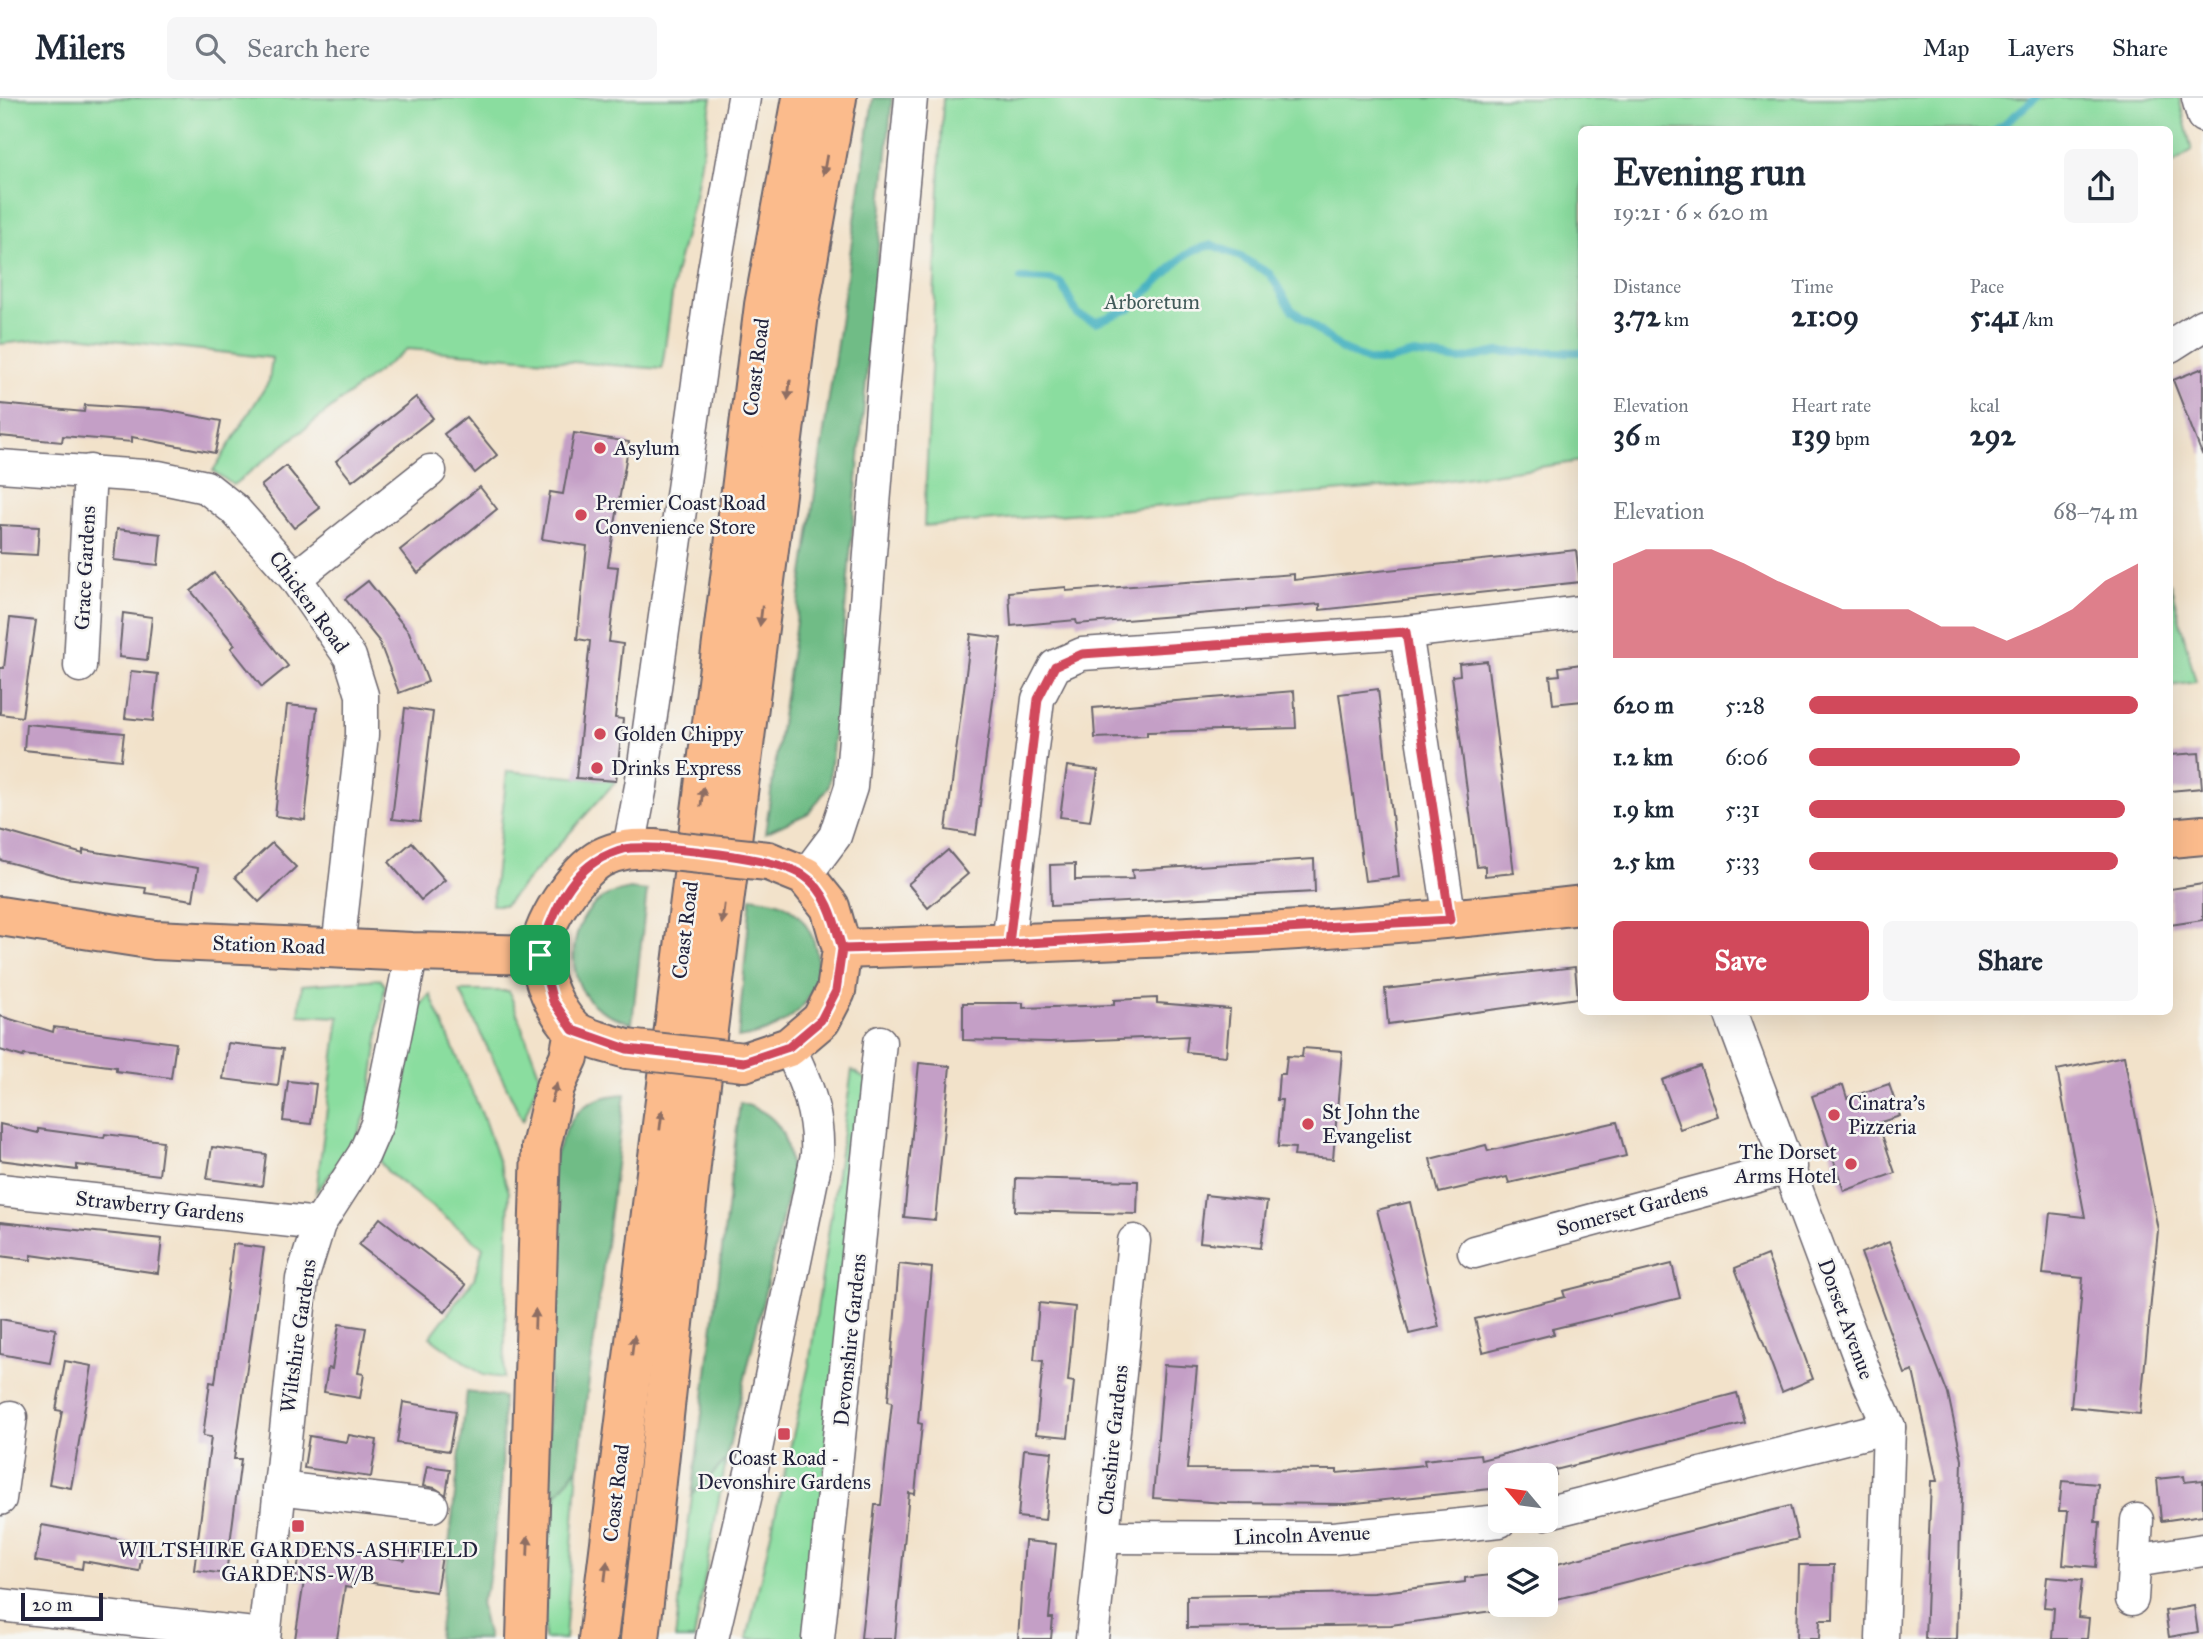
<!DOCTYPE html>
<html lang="en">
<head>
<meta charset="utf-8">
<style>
	:root { --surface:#fff; --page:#f6f6f7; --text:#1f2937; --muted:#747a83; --line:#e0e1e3; --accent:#d1495b }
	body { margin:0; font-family:"IM FELL Great Primer",serif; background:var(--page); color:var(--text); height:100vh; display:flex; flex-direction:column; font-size:26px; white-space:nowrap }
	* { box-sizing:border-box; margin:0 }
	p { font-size:23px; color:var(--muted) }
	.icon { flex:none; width:38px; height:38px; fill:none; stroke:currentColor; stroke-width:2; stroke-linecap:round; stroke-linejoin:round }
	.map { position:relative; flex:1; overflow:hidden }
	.sheet { position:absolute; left:1578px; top:28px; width:595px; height:889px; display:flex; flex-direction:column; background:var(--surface); border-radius:10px; box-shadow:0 7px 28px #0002 }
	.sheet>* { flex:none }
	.needle { width:46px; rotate:299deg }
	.controls { position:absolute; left:1488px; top:1365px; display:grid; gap:14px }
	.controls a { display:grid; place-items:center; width:70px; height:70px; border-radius:10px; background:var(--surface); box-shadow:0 7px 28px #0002; font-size:35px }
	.scale { position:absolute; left:21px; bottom:18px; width:82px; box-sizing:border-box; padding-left:7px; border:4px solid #22223b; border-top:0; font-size:19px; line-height:24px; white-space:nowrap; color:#22223b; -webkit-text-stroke:5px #f6f6f2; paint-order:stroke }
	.pin { position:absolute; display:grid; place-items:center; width:60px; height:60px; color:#fff; margin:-30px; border-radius:14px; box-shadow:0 4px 10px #0006 }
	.round { display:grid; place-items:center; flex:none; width:74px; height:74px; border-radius:10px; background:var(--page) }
	.summary { display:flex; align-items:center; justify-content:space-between; height:119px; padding:0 35px }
	h1 { font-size:38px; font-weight:800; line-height:52px }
	.figures { display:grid; grid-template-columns:repeat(3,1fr); gap:10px; height:119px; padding:7px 35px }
	.figures div { display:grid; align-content:center }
	.figures b { font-size:30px; font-weight:800 }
	.figures small { font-size:19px; font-weight:400 }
	.figures p { font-size:19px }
	.chart { height:196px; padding:14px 35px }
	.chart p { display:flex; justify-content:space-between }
	.chart svg { width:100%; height:126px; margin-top:7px; fill:var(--accent); opacity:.7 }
	.button { display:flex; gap:14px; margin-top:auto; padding:14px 35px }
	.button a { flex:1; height:80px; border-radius:10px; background:var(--accent); color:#fff; font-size:28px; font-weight:800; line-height:80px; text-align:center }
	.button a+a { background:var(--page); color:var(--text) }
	ul { padding:0 35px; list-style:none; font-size:23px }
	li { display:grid; grid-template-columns:112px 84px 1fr; align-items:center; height:52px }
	li i { height:18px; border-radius:9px; background:var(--accent) }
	header { display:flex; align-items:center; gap:42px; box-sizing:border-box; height:98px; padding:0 35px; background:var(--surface); border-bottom:2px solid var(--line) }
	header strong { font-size:33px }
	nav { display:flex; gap:38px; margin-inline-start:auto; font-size:24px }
	.search { width:490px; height:63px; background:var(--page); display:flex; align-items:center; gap:18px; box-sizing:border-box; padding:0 24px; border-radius:10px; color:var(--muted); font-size:26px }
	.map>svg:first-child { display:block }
</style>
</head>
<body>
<header>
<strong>Milers</strong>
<div class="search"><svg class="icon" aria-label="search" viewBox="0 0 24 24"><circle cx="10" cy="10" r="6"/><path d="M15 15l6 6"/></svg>Search here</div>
<nav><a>Map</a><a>Layers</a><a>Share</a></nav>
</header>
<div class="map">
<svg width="2203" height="1541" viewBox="0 0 2203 1541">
	<rect width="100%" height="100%" fill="#f6f6f2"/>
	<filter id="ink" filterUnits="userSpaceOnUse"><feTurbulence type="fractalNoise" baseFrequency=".0143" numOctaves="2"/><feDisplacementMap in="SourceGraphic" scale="14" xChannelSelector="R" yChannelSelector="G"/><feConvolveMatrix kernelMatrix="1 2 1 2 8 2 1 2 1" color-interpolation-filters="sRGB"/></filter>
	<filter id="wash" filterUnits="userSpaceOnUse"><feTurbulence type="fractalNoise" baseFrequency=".00686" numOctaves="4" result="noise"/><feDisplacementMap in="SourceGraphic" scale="28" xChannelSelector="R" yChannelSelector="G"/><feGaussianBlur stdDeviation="1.57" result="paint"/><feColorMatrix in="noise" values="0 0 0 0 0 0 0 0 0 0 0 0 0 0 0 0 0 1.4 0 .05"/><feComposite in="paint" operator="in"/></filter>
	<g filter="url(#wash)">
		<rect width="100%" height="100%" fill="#f2e2ca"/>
		<g fill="#8add9f" stroke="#56806d" stroke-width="2">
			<polygon points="0,0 712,0 695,98 675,176 662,271 407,251 233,387 213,373 269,283 272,260 77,238 0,246"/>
			<polygon points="943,0 2179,0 2192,53 2170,67 2170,32 1582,32 1582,363 1416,387 924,428"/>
			<polygon points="2170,485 2196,584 2170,588"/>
			<polygon points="507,673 616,683 505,807 492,807"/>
			<polygon points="380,881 385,887 369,1009 353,1048 316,1094 339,919 299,917 302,887"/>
			<polygon points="460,893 509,893 540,978 523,1023"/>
			<polygon points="430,896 484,1021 509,1094 504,1280 483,1277 430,1239 474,1181 483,1149 389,1075 380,1064 401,1008 416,912"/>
			<polygon points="852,972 868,983 806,1541 747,1541 809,1267"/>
			<polygon points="726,1362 694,1541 675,1541 692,1397"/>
			<polygon points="578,1369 565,1541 544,1541 547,1409"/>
		</g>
		<g fill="#6fbc86" stroke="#486f60" stroke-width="2">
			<polygon points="873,0 892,0 829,688 809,715 765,735"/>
			<path d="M630,791l17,2 -15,132c-16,-5 -31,-10 -43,-23 -27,-30 -17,-88 19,-105 7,-3 15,-4 22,-6z"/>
			<path d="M751,799c9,2 23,2 32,7 35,19 45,67 22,99 -16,21 -43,32 -67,35z"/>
			<path d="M625,996l-47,373 -31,40 5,-344c16,-41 24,-66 73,-69z"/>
			<path d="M740,1005c43,11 46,33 52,73l-66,284 -34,35z"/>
			<polygon points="467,1294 503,1299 502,1383 488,1487 480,1505 488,1541 438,1541"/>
		</g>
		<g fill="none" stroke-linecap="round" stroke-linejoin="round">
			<g stroke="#43b0c0" stroke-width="8">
				<polyline points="1996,32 2036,0"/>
				<polyline points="1021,181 1051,182 1061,185 1078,217 1096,224 1129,211 1183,159 1194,152 1212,147 1237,157 1270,176 1291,211 1343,252 1369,263 1387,263 1414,256 1459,262 1498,254 1582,254"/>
			</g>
		</g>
		<g id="blocks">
			<g fill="#c49fc6">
				<polygon points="2203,270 2203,355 2202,356 2173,282"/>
				<polygon points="416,299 433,320 352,383 336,363"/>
				<polygon points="0,306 84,314 85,307 164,312 221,323 215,355 132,339 132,344 63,338 62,344 0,338"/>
				<polygon points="466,319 497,357 475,375 444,336"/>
				<polygon points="574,335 629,344 608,468 618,469 609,544 623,546 615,620 623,621 616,683 576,680 590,543 577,541 587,448 542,441 550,394 563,396"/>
				<polygon points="286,368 320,410 294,430 261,388"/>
				<polygon points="480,389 497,411 418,475 400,452"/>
				<polygon points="0,427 39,429 37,457 0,455"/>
				<polygon points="117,431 161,436 158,467 114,462"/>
				<polygon points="1576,452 1580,484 1320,512 1320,506 1077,526 1076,522 1011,528 1009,494 1066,489 1066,493 1294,476 1294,482"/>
				<polygon points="214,475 288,568 262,589 231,550 235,547 191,493"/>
				<polygon points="368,483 409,534 428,584 399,595 379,543 345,501"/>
				<polygon points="123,515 152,519 147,562 119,559"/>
				<polygon points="10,520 36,523 22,619 0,616 0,570 4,570"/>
				<polygon points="971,536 1001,540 976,737 946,732"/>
				<polygon points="1487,563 1514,775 1485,778 1485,768 1477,769 1452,578 1460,577 1459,566"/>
				<polygon points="1582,566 1582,603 1553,606 1550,578 1560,577 1559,569"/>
				<polygon points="131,573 158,576 153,623 125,620"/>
				<polygon points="1378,591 1399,779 1365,783 1339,596"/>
				<polygon points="1294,593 1296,630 1147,634 1147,638 1095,640 1093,610"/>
				<polygon points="287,607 317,610 305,722 275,718"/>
				<polygon points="405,610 433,614 420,724 392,721"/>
				<polygon points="26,626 124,635 121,662 24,652"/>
				<polygon points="2199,655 2202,690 2170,693 2170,657"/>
				<polygon points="1067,668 1098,672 1090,723 1060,719"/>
				<polygon points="0,732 83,756 83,752 198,770 193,802 145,795 146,790 66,780 0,762"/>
				<polygon points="412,744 445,782 421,802 389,764"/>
				<polygon points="272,745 296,769 259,804 235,779"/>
				<polygon points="948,752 968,776 928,810 908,786"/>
				<polygon points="1314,761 1315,794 1051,808 1050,767 1075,766 1075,782 1133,781 1132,772"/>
				<polygon points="2203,786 2203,822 2170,827 2170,791"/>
				<polygon points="1575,869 1578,900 1388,926 1385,891"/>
				<polygon points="1157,900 1157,905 1230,911 1226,958 1186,954 1188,938 1050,944 963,942 963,905 1023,905 1023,910 1114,907 1114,902"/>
				<polygon points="0,918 53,934 54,929 176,945 171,980 116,973 116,969 24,957 23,959 0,952"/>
				<polygon points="228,945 283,951 278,988 223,981"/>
				<polygon points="1303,950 1342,953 1333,1061 1294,1058 1295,1050 1278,1049 1282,1002 1277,1002 1279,976 1285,976 1287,958 1302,959"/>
				<polygon points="2124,958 2158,1132 2140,1316 2071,1309 2083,1180 2043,1176 2050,1115 2085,1119 2057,972"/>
				<polygon points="919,965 950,968 935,1122 904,1119"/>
				<polygon points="1700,968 1718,1018 1680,1031 1662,982"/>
				<polygon points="288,983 316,986 311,1026 283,1023"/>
				<polygon points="1889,986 1900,1018 1878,1025 1895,1075 1844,1093 1812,998 1843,987 1847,1000"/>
				<polygon points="1617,1024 1626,1058 1509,1085 1507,1079 1439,1095 1430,1061 1486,1047 1488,1053"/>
				<polygon points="0,1026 38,1035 38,1031 104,1040 105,1036 163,1043 159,1077 77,1067 77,1072 0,1062"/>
				<polygon points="212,1049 266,1056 262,1088 207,1081"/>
				<polygon points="1016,1080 1138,1083 1137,1116 1015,1113"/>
				<polygon points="1205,1097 1267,1104 1261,1150 1200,1144"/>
				<polygon points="1410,1104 1439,1229 1409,1236 1377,1112"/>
				<polygon points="380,1120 466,1187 445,1214 359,1147"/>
				<polygon points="0,1124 162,1141 158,1175 31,1157 31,1162 0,1158"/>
				<polygon points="1889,1144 1948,1296 1962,1362 1957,1541 1925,1541 1931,1383 1937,1383 1913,1273 1905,1276 1861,1155"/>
				<polygon points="233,1146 264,1150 234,1361 241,1361 226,1476 194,1472 211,1339 203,1338 210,1284 215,1285"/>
				<polygon points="1767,1157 1813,1281 1782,1294 1735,1170"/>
				<polygon points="899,1166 932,1170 918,1325 922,1326 915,1396 909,1395 895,1541 872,1541 861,1540 875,1407 881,1407 892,1304 888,1303"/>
				<polygon points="1672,1166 1680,1200 1552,1231 1554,1236 1483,1254 1475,1221 1565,1199 1563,1193"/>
				<polygon points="1039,1205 1075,1209 1068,1283 1074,1284 1068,1339 1036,1336 1043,1263 1034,1262"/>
				<polygon points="0,1221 56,1231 50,1265 0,1256"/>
				<polygon points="339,1226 366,1230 358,1275 364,1276 360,1300 324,1294 328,1270 332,1271"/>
				<polygon points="65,1263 92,1268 71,1390 49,1386 62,1313 56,1312"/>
				<polygon points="1164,1267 1197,1269 1187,1371 1337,1372 1337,1375 1425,1367 1424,1362 1480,1356 1481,1362 1737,1295 1745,1325 1555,1372 1556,1377 1500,1377 1500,1390 1346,1406 1225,1405 1153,1400"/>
				<polygon points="403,1304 456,1313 449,1353 397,1345"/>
				<polygon points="349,1337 377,1342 371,1379 304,1370 309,1338 347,1344"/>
				<polygon points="1024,1351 1052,1354 1045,1422 1018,1419"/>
				<polygon points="427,1368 450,1371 446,1397 435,1390 423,1388"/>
				<polygon points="2184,1378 2185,1384 2203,1382 2203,1417 2161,1423 2157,1381"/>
				<polygon points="2062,1383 2098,1386 2095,1424 2100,1424 2096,1469 2063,1466 2068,1413 2059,1413"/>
				<polygon points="1790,1408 1798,1441 1545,1504 1545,1469"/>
				<polygon points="42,1427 144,1446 139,1473 83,1463 82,1471 35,1463"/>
				<polygon points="1025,1443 1056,1446 1049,1520 1053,1520 1051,1541 1018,1541"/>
				<polygon points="301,1447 405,1462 407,1453 442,1458 436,1494 352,1482 351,1490 345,1489 337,1541 295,1541 304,1483 296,1481"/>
				<polygon points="1799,1467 1834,1467 1833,1522 1820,1522 1819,1541 1797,1541"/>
				<polygon points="1500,1476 1500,1512 1391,1527 1187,1530 1187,1498 1374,1495 1465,1484 1465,1480"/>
				<polygon points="2047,1479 2082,1482 2078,1519 2089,1520 2087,1541 2052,1541 2054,1510 2044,1509"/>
				<polygon points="2194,1508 2198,1534 2169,1539 2165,1513"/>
			</g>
		</g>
	</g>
	<g filter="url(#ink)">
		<use href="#blocks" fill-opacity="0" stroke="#6b656d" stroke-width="2"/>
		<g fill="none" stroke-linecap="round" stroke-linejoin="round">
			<g stroke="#6b656d" stroke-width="35">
				<g id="minor">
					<polyline points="2198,0 2203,18"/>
					<polyline points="2170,248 2203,227"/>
					<polyline points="0,368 158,379 206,389 234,411 295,480 350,559 362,597 362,637 338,850"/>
					<polyline points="295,480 430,373"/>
					<polyline points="1406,534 1450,822"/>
					<polyline points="80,568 90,373"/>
					<polyline points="629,750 641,688 714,172 744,0"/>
					<polyline points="805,778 835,738 851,689 884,284 911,0"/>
					<polyline points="1008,846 1038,601 1055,568 1082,556 1406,534 1582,514"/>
					<polyline points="1730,914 1867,1280 1889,1329 1882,1541"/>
					<polyline points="0,1092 319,1126"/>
					<polyline points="1474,1154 1791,1069"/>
					<polyline points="279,1390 432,1408"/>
					<polyline points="0,1401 11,1319"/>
					<polyline points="1545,1415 1889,1329"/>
					<polyline points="1103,1439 1333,1440 1500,1423"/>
					<polyline points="2135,1463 2203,1452"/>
					<polyline points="2132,1501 2137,1422"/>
					<polyline points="0,1507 264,1537"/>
					<polyline points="264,1541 302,1181 319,1126 364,1056 377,1026 412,854"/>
					<path d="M712,1541l41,-175 64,-309c2,-41 -10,-71 -28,-108"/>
					<polyline points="818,1541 880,944"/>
					<polyline points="1092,1541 1134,1143"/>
				</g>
			</g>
			<g stroke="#6b656d" stroke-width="42">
				<g id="major">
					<polyline points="2170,740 2203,737"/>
					<polyline points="0,818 155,842 412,854 540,857"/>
					<path d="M842,851c247,-8 495,-15 740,-44"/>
					<path d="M627,951c-15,-5 -44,-10 -55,-21 -16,-16 -31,-49 -32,-73 -1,-29 36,-83 61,-97 18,-9 33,-10 52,-9"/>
					<polyline points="744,964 789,949 821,922 836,893 842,851 830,809 805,778 768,763"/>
				</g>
			</g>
			<g stroke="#6b656d" stroke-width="42">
				<g id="highway">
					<polyline points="526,1541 541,1049 555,989 569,959 574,932"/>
					<polyline points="598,1541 764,207 802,0"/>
					<polyline points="640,1541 693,1049 800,207 837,0"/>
				</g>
			</g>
			<use href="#minor" stroke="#fff" stroke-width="32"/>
			<use href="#major" stroke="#fbbb8c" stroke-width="38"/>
			<use href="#highway" stroke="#fbbb8c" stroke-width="38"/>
			<g stroke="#6b656d" stroke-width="42" stroke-linecap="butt">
				<g id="major-bridge">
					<polyline points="653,751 768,763"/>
					<polyline points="627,951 744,964"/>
				</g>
			</g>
			<use href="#major-bridge" stroke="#fbbb8c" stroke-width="38"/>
		</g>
		<defs><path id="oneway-solid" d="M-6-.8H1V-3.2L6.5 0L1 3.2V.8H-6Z" transform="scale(1.75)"/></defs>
		<g fill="#8e6e64">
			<use href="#oneway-solid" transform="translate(825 67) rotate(100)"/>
			<use href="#oneway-solid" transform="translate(789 292) rotate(97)"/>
			<use href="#oneway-solid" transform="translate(761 518) rotate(97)"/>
			<use href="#oneway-solid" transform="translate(702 699) rotate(-83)"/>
			<use href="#oneway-solid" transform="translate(723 816) rotate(97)"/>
			<use href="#oneway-solid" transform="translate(554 995) rotate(-74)"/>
			<use href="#oneway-solid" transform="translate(661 1022) rotate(-83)"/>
			<use href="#oneway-solid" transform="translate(535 1221) rotate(-88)"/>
			<use href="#oneway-solid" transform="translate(633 1247) rotate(-83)"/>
			<use href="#oneway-solid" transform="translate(528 1448) rotate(-88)"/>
			<use href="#oneway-solid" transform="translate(606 1473) rotate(-83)"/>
		</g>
	</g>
	<g fill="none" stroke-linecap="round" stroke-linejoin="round" filter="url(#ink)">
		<g stroke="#fff" stroke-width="14">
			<path id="route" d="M540,857c10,-35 26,-78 61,-97 8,-4 21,-10 30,-10 35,-2 144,9 172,27 25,16 32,48 39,74l167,-5 441,-24 -44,-288 -324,22 -27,12 -17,33 -29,245 -167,5 -6,42 -15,29 -32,27 -45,15 -117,-13 -54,-19 -20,-29 -13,-46"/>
		</g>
		<use href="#route" stroke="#d1495b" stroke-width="9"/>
	</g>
	<g fill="#d1495b" stroke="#f6f6f2" stroke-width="2.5">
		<circle cx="600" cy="350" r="7"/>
		<circle cx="581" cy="417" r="7"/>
		<circle cx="600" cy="636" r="7"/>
		<circle cx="597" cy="670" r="7"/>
		<circle cx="1834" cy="1017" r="7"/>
		<circle cx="1308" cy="1026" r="7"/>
		<circle cx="1851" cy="1066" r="7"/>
		<rect x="777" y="1329" width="14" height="14" rx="3.5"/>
		<rect x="291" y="1421" width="14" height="14" rx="3.5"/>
	</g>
	<g text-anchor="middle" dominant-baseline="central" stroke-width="5" stroke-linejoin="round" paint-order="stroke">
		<g font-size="21" fill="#415a59" stroke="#f6f6f2">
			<text x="1152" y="204">Arboretum</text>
		</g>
		<g font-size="21" fill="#22223b" stroke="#f6f6f2">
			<text transform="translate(756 269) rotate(-83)">Coast Road</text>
			<text transform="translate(85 470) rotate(-87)">Grace Gardens</text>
			<text transform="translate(309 504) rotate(54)">Chicken Road</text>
			<text transform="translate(685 832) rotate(-83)">Coast Road</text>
			<text transform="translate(269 847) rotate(2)">Station Road</text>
			<text transform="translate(160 1109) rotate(6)">Strawberry Gardens</text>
			<text transform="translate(1632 1111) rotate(-15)">Somerset Gardens</text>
			<text transform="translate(1846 1221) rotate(70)">Dorset Avenue</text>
			<text transform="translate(298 1238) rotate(-82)">Wiltshire Gardens</text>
			<text transform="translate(850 1242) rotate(-84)">Devonshire Gardens</text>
			<text transform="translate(1113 1342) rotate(-84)">Cheshire Gardens</text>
			<text transform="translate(616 1395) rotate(-83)">Coast Road</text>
			<text transform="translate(1302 1437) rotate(-2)">Lincoln Avenue</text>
		</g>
		<g font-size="21" fill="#22223b" stroke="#f6f6f2" text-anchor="start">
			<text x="614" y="350">Asylum</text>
			<text x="595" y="405">Premier Coast Road<tspan x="595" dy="24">Convenience Store</tspan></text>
			<text x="614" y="636">Golden Chippy</text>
			<text x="611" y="670">Drinks Express</text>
			<text x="1848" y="1005">Cinatra's<tspan x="1848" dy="24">Pizzeria</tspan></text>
			<text x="1322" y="1014">St John the<tspan x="1322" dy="24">Evangelist</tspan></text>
			<text x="1837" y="1054" text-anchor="end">The Dorset<tspan x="1837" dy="24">Arms Hotel</tspan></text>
			<text x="784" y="1360" text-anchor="middle">Coast Road -<tspan x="784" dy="24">Devonshire Gardens</tspan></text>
			<text x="298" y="1452" text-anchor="middle">WILTSHIRE GARDENS-ASHFIELD<tspan x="298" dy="24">GARDENS-W/B</tspan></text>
		</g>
	</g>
</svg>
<div class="controls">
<a><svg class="needle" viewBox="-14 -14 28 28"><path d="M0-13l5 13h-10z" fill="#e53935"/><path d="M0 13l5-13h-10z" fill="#747a83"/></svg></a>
<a><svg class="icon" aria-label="layers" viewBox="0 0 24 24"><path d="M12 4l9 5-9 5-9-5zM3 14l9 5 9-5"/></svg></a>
</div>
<div class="scale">20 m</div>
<div class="pin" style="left:540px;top:857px;background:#1e9e55"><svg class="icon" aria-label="arrive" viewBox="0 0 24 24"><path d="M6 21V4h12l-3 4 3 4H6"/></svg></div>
<section class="sheet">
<div class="summary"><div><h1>Evening run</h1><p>19:21 · 6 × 620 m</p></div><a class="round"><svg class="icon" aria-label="share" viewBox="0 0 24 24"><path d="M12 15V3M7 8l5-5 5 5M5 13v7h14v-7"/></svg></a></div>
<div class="figures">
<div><p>Distance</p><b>3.72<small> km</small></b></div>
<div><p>Time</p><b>21:09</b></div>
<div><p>Pace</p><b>5:41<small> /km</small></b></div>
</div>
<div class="figures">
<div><p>Elevation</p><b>36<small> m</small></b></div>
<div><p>Heart rate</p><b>139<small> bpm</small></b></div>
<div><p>kcal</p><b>292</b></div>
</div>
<div class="chart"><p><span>Elevation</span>68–74 m</p>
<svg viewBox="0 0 160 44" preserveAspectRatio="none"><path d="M0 44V11L10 6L20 6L30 6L40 11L50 17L60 22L70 27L80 27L90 27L100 33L110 33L120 38L130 33L140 27L150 17L160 11V44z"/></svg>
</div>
<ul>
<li><b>620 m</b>5:28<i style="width:100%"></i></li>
<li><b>1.2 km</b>6:06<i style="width:64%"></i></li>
<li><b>1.9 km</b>5:31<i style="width:96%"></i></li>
<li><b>2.5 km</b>5:33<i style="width:94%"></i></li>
</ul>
<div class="button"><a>Save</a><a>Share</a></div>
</section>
</div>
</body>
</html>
